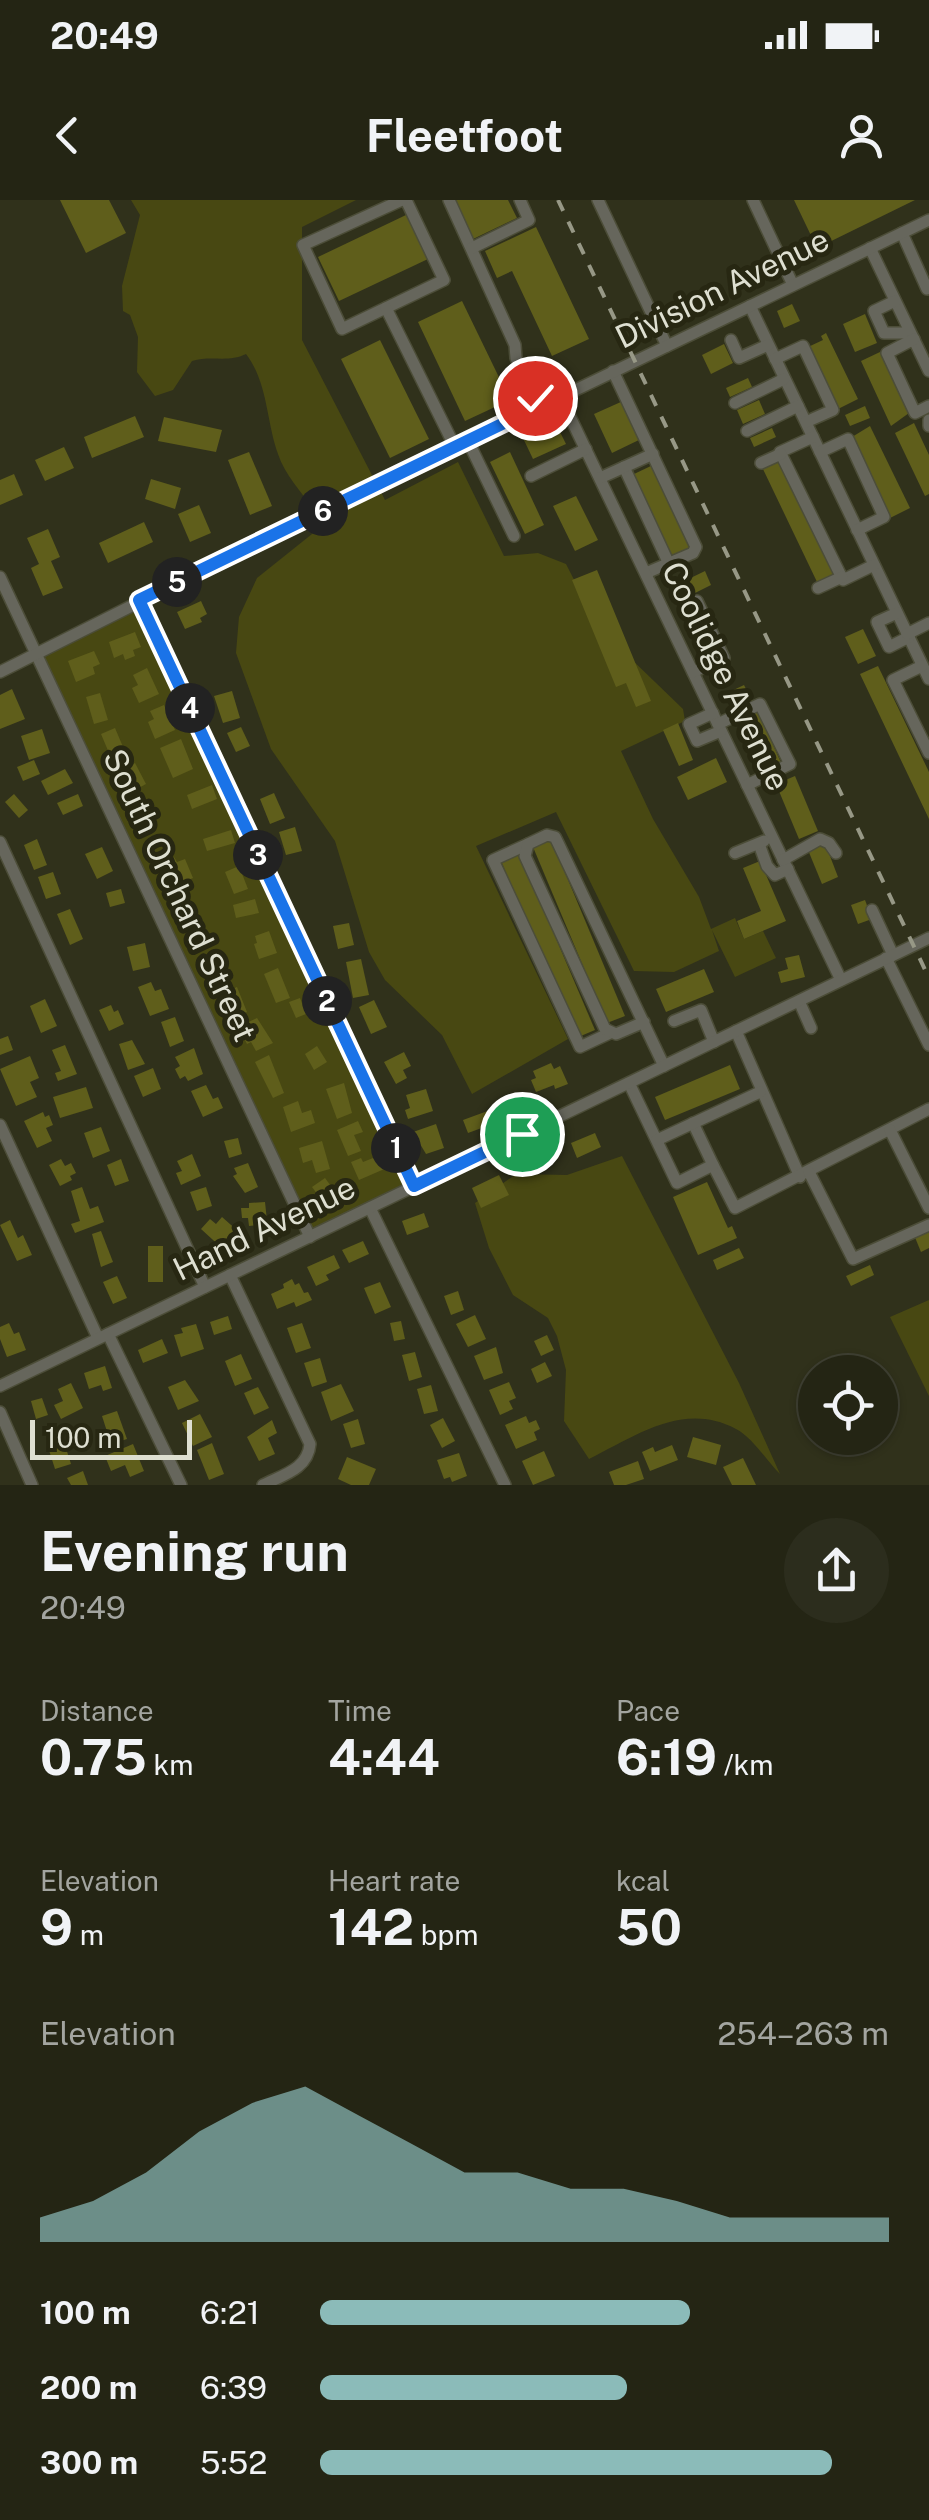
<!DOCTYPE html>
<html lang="en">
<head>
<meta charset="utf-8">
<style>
	:root { --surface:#242514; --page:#2c2d1d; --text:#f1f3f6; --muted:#a3a5a0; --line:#414234; --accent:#8bbbb9 }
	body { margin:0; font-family:"Public Sans",sans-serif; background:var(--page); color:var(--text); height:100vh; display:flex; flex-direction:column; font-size:38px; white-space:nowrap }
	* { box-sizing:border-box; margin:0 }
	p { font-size:32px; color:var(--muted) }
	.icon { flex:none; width:55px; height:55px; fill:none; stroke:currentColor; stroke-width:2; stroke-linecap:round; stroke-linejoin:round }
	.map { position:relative; height:1285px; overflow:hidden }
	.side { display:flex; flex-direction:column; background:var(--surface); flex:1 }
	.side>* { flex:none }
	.fabs { position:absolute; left:798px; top:1155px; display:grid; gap:20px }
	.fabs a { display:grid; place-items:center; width:100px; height:100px; border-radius:50%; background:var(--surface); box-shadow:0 2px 8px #0004,0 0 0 2px var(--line); font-size:50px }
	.scale { position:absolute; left:30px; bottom:25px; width:162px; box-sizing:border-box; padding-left:10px; border:5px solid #dedfd1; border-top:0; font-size:28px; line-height:35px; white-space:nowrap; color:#dedfd1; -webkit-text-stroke:8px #272712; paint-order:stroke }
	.pin { position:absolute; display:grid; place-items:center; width:85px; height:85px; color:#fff; margin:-42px; border:5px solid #fff; border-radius:50%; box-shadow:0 2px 10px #0007 }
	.km { position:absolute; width:50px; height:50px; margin:-25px; border-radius:50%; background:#222; color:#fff; font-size:28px; line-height:50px; text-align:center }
	.round { display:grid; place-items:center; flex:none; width:105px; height:105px; border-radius:52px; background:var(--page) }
	.summary { display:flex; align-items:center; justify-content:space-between; height:170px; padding:0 40px }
	h1 { font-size:55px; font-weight:700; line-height:75px }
	.metrics { display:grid; grid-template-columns:repeat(3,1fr); gap:15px; height:170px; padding:10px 40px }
	.metrics div { display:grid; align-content:center }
	.metrics b { font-size:50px; font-weight:700 }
	.metrics small { font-size:28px; font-weight:400 }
	.metrics p { font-size:28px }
	.chart { height:280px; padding:20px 40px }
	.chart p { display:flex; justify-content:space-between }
	.chart svg { width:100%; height:180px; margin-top:10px; fill:var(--accent); opacity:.7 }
	ul { padding:0 40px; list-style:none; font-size:32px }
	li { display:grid; grid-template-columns:160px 120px 1fr; align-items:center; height:75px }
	li i { height:25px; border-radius:12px; background:var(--accent) }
	.status { display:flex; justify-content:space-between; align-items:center; height:70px; padding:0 50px; background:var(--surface); direction:ltr }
	.status svg { height:28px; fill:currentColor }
	header { display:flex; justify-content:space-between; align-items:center; height:130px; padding:0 40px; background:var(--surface); font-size:45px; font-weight:700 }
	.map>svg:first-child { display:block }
</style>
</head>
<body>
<div class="status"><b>20:49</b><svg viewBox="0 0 49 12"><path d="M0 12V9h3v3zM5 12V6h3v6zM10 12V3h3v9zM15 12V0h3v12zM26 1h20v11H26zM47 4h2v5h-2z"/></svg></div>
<header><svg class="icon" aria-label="back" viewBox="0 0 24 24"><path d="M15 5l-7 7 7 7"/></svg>Fleetfoot<svg class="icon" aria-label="person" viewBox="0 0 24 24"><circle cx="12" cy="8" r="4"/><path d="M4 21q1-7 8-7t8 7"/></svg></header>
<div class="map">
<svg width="929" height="1285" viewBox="0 0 929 1285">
	<rect width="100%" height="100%" fill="#30311b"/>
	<g fill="#484812">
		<path d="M131,0h225l-54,27v113l72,139 -61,30c-12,-18 -28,-34 -35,-55 -12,-34 -10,-71 -32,-100 -18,9 -35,1 -54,7l-19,29 -18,6 -18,-24 1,-35 -8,-22 -7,-4 -1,-25 18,-71z"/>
		<polygon points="458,262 504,356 538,353 566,364 598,427 683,509 685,521 621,551 653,619 699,697 711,729 735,718 744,739 763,731 776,758 735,777 712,730 719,751 674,772 634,771 556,612 476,646 568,839 472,894 442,835 385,780 369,752 335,641 271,549 236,453 239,417 257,378 322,326 319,320 380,290 385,300"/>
		<polygon points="136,409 406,983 312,1029 43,456"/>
		<path d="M622,956l117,227 41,91c-13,-13 -28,-37 -44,-45 -53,-28 -100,7 -147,30l-25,-38 2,-51 -9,-34 -9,-18 -35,-23 -24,-47 -14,-45 41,-29 51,1z"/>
		<polygon points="929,1100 929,1196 890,1117"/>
	</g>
	<g fill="#5f5e1b">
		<polygon points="60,0 109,0 126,33 86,53"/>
		<polygon points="452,0 508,0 517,18 471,40"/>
		<polygon points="794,0 915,0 817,48"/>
		<polygon points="406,15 428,59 339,101 318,57"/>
		<polygon points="536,27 589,139 552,156 512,71 497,78 485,51"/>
		<polygon points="462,101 510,200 465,221 418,122"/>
		<polygon points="792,104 800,121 784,128 777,111"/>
		<polygon points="865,114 877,143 855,152 843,124"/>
		<polygon points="826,133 858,199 838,209 808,147 823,140 821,136"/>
		<polygon points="380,140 429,239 390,258 341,159"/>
		<polygon points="724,144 733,163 711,174 702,155"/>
		<polygon points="880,152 909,213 891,226 861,161"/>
		<polygon points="748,178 752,187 730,197 726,188"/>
		<polygon points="759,200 765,214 743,224 737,210"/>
		<polygon points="623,201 641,239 612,253 594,214"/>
		<polygon points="865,206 870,218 850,226 845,215"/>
		<polygon points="135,216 144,237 92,258 84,237"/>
		<polygon points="164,217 222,230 216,252 158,241"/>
		<polygon points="555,222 566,244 533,259 523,238"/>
		<polygon points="914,223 929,255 929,294 925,296 895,233"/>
		<polygon points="870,226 910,308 890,318 852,237"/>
		<polygon points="772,228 776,237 754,247 750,238"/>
		<polygon points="64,247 74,268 45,281 35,260"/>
		<polygon points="249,252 272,306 250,315 228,260"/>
		<polygon points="510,252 544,325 525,334 490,262"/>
		<polygon points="781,258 836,375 818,384 762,267"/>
		<polygon points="655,264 694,346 671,357 632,275"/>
		<polygon points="14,274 23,295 0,305 0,280"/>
		<polygon points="151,279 181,288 175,309 145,299"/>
		<polygon points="576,296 598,340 575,351 553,306"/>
		<polygon points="199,305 211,333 190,342 178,314"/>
		<polygon points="144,322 153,342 108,363 99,343"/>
		<polygon points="48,329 60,357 51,361 63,388 43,396 31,368 39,364 27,338"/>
		<polygon points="597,370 651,501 636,507 626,483 616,487 572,380"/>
		<polygon points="705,371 711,385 679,401 672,387"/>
		<polygon points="201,401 207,414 200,418 202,422 185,429 177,412"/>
		<polygon points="863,429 876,456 858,464 845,437"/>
		<polygon points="135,432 141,447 133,450 135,456 125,460 123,454 114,458 109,442"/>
		<polygon points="94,451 100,464 93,467 95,474 76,482 68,461"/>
		<polygon points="878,466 929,572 929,619 860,474"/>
		<polygon points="147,468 159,494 139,503 132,488 138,485 133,475"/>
		<polygon points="744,485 753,503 734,512 725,494"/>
		<polygon points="12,489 25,519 0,529 0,495"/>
		<polygon points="232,491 240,518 223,523 214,496"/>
		<polygon points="100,493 108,520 94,524 86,497"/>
		<polygon points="164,505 175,530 155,539 148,522 154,519 150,511"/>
		<polygon points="758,511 783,567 763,575 738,520"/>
		<polygon points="678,523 693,560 679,566 663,530"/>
		<polygon points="241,527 250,546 236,552 227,533"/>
		<polygon points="115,528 126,554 112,560 101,534"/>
		<polygon points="42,529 50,553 29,560 21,536"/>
		<polygon points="181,539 193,569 173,578 160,548"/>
		<polygon points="716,558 727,582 688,600 677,577"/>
		<polygon points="34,560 40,574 23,581 17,567"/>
		<polygon points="135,563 146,584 133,591 122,570"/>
		<polygon points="65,569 73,583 48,595 41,581"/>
		<polygon points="795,576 818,631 799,639 776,584"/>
		<polygon points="212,585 217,599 192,609 187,595"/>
		<polygon points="274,593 285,618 270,624 260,599"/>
		<polygon points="14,594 28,610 19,618 5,602"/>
		<polygon points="78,594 83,606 63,615 57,603"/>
		<polygon points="295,627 302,651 286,655 279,632"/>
		<polygon points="231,630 235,643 207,651 203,639"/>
		<polygon points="37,639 47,665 34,670 24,645"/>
		<polygon points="551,639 625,816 607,823 533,647"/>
		<polygon points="825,643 838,677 822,684 808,650"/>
		<polygon points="102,647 113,671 97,679 85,654"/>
		<polygon points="520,654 595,830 576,838 501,661"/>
		<polygon points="174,657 177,662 185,659 193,678 170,687 161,662"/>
		<polygon points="760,661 786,721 744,739 737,721 761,711 743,668"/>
		<polygon points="239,666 248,689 234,694 225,672"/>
		<polygon points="53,672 61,694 46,699 38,677"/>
		<polygon points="121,689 125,703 110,707 106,693"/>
		<polygon points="255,699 259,713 236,718 233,705"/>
		<polygon points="865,700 872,719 858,724 851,705"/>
		<polygon points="70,709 83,739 70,745 57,714"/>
		<polygon points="349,723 354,745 338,749 333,726"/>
		<polygon points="269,731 277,753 259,759 254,744 257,743 255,736"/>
		<polygon points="145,743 150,767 133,771 127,747"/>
		<polygon points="799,755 805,777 781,783 778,772 788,769 785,758"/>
		<polygon points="361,759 369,795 353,798 346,762"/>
		<polygon points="278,768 290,798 276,803 264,774"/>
		<polygon points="704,769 714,792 666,812 656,789"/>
		<polygon points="151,782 155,791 161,789 169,809 150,816 138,787"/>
		<polygon points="237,787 247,812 233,818 223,793"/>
		<polygon points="300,798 306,814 296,818 289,802"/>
		<polygon points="45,799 57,826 41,833 30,806"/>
		<polygon points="374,800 387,827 371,834 359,807"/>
		<polygon points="111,805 114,812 118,810 124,824 109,831 99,810"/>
		<polygon points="175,817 184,841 170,847 161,822"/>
		<polygon points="257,818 273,843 256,851 251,842 247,844 238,827"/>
		<polygon points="8,836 13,850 0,855 0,839"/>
		<polygon points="132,840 145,864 128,870 119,844"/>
		<polygon points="65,845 77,874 58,881 55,873 61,871 52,850"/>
		<polygon points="317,846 327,862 314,870 305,854"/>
		<polygon points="194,848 203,874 188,881 185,876 180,879 175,869 180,866 175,857"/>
		<polygon points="404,852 411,866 403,870 407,878 396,884 384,862"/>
		<polygon points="269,855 284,893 273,898 255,862"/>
		<polygon points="30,856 39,878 30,882 37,897 16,906 0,869"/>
		<polygon points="551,863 554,869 560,866 568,884 555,889 554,885 536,892 531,880 536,878 533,871"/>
		<polygon points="730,865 740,889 665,920 655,897"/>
		<polygon points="153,868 161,889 143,897 134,876"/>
		<polygon points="344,883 352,913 337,919 326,889"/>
		<polygon points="206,885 213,899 218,897 223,908 203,917 191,891"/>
		<polygon points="86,887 93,908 60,918 53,897"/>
		<polygon points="426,889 433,911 408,919 405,910 410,908 406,895"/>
		<polygon points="298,901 302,913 311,910 315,923 291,932 283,907"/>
		<polygon points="493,909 498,922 468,933 463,920"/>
		<polygon points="43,912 45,917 49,915 53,925 46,928 52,941 37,948 24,921"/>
		<polygon points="358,921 363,932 354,935 361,951 348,956 337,930"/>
		<polygon points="436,924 444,948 426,954 413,932"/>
		<polygon points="101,927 110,951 93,958 84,933"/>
		<polygon points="595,933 601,947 577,958 571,943"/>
		<polygon points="238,938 242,954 229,958 224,941"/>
		<polygon points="322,941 330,969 316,973 312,960 303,963 299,948"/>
		<polygon points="192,954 201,976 181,985 176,973 182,971 177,961"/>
		<polygon points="385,957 389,967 359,980 351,962 361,958 363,962 373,958 375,961"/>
		<polygon points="61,959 65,966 71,963 76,973 70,976 72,980 60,986 49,965"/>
		<polygon points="121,959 129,981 115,986 107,965"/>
		<polygon points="248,963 258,987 245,993 233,976 237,974 234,968"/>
		<polygon points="499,975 509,995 481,1008 472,988"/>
		<polygon points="325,978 339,997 326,1006 312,987"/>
		<polygon points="707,982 728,1028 732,1026 737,1038 698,1055 673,997"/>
		<polygon points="82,987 90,1009 98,1006 104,1022 75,1033 71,1024 80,1021 71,991"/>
		<polygon points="206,987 212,1006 197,1011 190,992"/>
		<polygon points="265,1002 268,1030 260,1031 259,1025 249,1026 248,1018 242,1018 241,1008 249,1008 249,1003"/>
		<polygon points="424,1013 429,1027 407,1035 402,1021"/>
		<polygon points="222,1017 239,1032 224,1050 201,1029 210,1019 216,1024"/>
		<polygon points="10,1020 18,1038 23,1035 32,1055 17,1061 0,1025"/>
		<polygon points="929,1029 929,1048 921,1052 914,1035"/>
		<polygon points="101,1031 113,1062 101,1067 92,1034"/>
		<polygon points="363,1041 369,1054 349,1063 342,1050"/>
		<rect x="148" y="1046" width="15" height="36"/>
		<polygon points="739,1048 744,1058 717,1070 713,1060"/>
		<polygon points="334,1055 340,1068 326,1075 329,1080 316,1086 307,1067"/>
		<polygon points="870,1065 874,1075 851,1086 846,1076"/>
		<polygon points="117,1076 127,1098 113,1104 103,1082"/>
		<polygon points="292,1079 295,1085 299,1083 304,1093 308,1092 312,1100 296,1107 294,1102 277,1109 271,1094 284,1088 283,1084"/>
		<polygon points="380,1082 391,1107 375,1114 364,1088"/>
		<polygon points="458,1091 464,1110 451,1115 444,1096"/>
		<polygon points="475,1115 486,1139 468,1147 456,1124"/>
		<polygon points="228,1116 232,1129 214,1135 210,1122"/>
		<polygon points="401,1121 405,1139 394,1141 390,1123"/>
		<polygon points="9,1123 14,1134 19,1132 26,1150 7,1157 0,1139 0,1127"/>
		<polygon points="302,1123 311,1148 296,1153 287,1128"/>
		<polygon points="196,1124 204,1149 181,1157 174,1135 183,1133 181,1128"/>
		<polygon points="547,1135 554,1150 541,1156 534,1141"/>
		<polygon points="162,1139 168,1153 143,1163 138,1150"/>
		<polygon points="496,1147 503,1173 484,1180 474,1156"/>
		<polygon points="415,1152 422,1177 409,1181 402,1155"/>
		<polygon points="241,1154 252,1179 235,1186 225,1161"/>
		<polygon points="320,1158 327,1182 312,1187 304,1163"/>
		<polygon points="545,1162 552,1176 537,1183 531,1169"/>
		<polygon points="105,1166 112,1188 103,1191 101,1185 89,1189 84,1173"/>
		<polygon points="185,1180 199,1201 178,1210 168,1187"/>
		<polygon points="509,1182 516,1198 509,1201 513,1209 500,1215 489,1190"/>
		<polygon points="71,1183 83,1208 61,1219 54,1205 63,1201 58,1189"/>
		<polygon points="341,1184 354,1211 331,1221 321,1192"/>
		<polygon points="431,1185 438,1211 424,1214 417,1189"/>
		<polygon points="258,1187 269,1208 254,1215 244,1193"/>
		<polygon points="42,1198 48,1215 36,1219 31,1201"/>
		<polygon points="117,1211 127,1239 111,1244 102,1216"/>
		<polygon points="200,1214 212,1237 193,1246 182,1223"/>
		<polygon points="526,1216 529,1223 536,1220 540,1229 534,1232 537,1240 516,1249 505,1225"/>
		<polygon points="443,1218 455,1241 442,1248 430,1225"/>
		<polygon points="358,1219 365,1244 351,1248 343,1224"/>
		<polygon points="272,1220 277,1233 268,1238 275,1254 259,1261 247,1237"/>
		<polygon points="693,1237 721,1245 716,1265 687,1257"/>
		<polygon points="63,1239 71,1264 55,1269 47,1244"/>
		<polygon points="212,1243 224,1274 209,1280 197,1250"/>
		<polygon points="133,1244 144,1271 130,1277 125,1265 111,1271 105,1256"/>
		<polygon points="672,1245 678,1260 650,1271 642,1252 653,1247 655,1252"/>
		<polygon points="544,1251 555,1276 533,1285 522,1261"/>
		<polygon points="459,1253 467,1276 452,1282 450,1277 444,1279 437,1260"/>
		<polygon points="347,1257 376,1269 369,1285 351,1285 338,1279"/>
		<polygon points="743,1258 756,1285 732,1285 723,1267"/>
		<polygon points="638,1261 644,1279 626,1285 614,1285 609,1272"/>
		<polygon points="83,1271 88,1285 71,1285 67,1278"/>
	</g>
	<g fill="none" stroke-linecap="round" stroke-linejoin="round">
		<g stroke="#4c4d38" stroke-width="14">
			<g id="minor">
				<polyline points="402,0 303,45 342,129 444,80 406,0"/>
				<polyline points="449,0 515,145 516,158 539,206"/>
				<polyline points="598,0 667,146"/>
				<polyline points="753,0 793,85"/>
				<polyline points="902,33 927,89"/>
				<polyline points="472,48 529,20 520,0"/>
				<polyline points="870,48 929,171"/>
				<polyline points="895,101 874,111 884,133 910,133"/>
				<polyline points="750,106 929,479"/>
				<polyline points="386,108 455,247"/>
				<polyline points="914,139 887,153 915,213 929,206"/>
				<polyline points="731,140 739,158 768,145"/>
				<polyline points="775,159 803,146 833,210 806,222"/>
				<polyline points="613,171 696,347 693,353 646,373"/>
				<polyline points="560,196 841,780"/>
				<polyline points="735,203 784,179"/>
				<polyline points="929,220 929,226"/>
				<polyline points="747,231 798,206"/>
				<polyline points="813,237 780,252 843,380 874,365"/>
				<polyline points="468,241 514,336"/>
				<polyline points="820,252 848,239 884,317 857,330"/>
				<polyline points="761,263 781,254"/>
				<polyline points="624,267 669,364"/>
				<polyline points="531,276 586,249"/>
				<polyline points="600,278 653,254"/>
				<polyline points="0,377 310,1037"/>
				<polyline points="818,388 842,377"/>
				<polyline points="139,401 414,986"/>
				<polyline points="897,413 877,422 889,447 909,437"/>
				<polyline points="907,434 929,423"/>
				<polyline points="922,466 893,480 929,553"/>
				<polyline points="0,472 245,349 929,20"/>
				<polyline points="693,472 724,458 697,401"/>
				<polyline points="713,513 689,524 697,541 721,531"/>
				<polyline points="718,524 760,504 790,564 747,585"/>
				<polyline points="0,642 205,1087"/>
				<polyline points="528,644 493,660 580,847 610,833"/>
				<polyline points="759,644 767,666 775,675 788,669"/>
				<polyline points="735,653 764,641"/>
				<polyline points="783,660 820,639 829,643 836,653"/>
				<polyline points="872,710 893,755"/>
				<polyline points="886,758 929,845"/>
				<polyline points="799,801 811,828"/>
				<polyline points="674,821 701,810 714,842"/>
				<polyline points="644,822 616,834 605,829 525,656 528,644 547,635 555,637 558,643 664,866"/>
				<polyline points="736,831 800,977"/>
				<polyline points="629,883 677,983 713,965 735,1008 929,909"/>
				<polyline points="693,923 713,965"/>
				<polyline points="0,925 98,1138"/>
				<polyline points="890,930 929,1008"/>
				<polyline points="657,940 760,892"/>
				<polyline points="809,972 853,1059 929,1025"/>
				<polyline points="370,1008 505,1285"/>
				<path d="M230,1075l80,169c-2,25 -27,31 -47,41"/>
				<polyline points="108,1134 181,1285"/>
				<polyline points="0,1186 929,738"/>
				<polyline points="0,1212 32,1285"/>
			</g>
		</g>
		<use href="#minor" stroke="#66665c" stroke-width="11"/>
		<polyline stroke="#979886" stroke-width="4" stroke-dasharray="12 12" stroke-linecap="butt" points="558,0 929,778"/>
	</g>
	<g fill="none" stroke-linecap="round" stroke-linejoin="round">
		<g stroke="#fff" stroke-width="20">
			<polyline id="route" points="522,934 414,986 139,400 539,206 535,198"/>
		</g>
		<use href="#route" stroke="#1a73e8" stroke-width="12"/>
	</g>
	<g text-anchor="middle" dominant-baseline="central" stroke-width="10" stroke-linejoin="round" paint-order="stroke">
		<g font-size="32" fill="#dedfd1" stroke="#272712">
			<text transform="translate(722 88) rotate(-26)">Division Avenue</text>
			<text transform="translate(726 476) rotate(64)">Coolidge Avenue</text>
			<text transform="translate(180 695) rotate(65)">South Orchard Street</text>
			<text transform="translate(264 1028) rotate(-26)">Hand Avenue</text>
		</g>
	</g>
</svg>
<div class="fabs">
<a><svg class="icon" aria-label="locate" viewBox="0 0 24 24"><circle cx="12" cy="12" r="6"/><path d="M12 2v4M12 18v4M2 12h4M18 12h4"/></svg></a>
</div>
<div class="scale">100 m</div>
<div class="pin" style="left:522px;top:934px;background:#1e9e55"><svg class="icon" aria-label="arrive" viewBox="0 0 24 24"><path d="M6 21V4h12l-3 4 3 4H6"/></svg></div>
<div class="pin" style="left:535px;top:198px;background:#d93025"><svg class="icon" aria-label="check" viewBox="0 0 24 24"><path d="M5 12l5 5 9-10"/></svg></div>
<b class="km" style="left:396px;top:948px">1</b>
<b class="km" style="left:327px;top:801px">2</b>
<b class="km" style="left:258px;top:655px">3</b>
<b class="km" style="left:190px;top:508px">4</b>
<b class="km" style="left:177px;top:382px">5</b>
<b class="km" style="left:323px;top:311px">6</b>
</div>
<section class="side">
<div class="summary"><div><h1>Evening run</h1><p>20:49</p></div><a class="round"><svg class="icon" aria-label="share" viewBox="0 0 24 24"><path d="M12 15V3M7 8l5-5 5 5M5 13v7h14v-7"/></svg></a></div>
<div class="metrics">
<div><p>Distance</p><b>0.75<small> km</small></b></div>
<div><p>Time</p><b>4:44</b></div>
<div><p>Pace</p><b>6:19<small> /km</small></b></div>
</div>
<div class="metrics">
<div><p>Elevation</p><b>9<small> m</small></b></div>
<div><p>Heart rate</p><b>142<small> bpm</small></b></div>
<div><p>kcal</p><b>50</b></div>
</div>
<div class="chart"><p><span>Elevation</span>254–263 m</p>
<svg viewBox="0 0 160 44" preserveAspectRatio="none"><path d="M0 44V38L10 34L20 27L30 17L40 10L50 6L60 13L70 20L80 27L90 27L100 31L110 31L120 34L130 38L140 38L150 38L160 38V44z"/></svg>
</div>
<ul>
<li><b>100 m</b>6:21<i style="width:65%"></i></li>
<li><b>200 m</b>6:39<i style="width:54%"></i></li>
<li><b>300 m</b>5:52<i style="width:90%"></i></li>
</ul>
</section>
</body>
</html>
